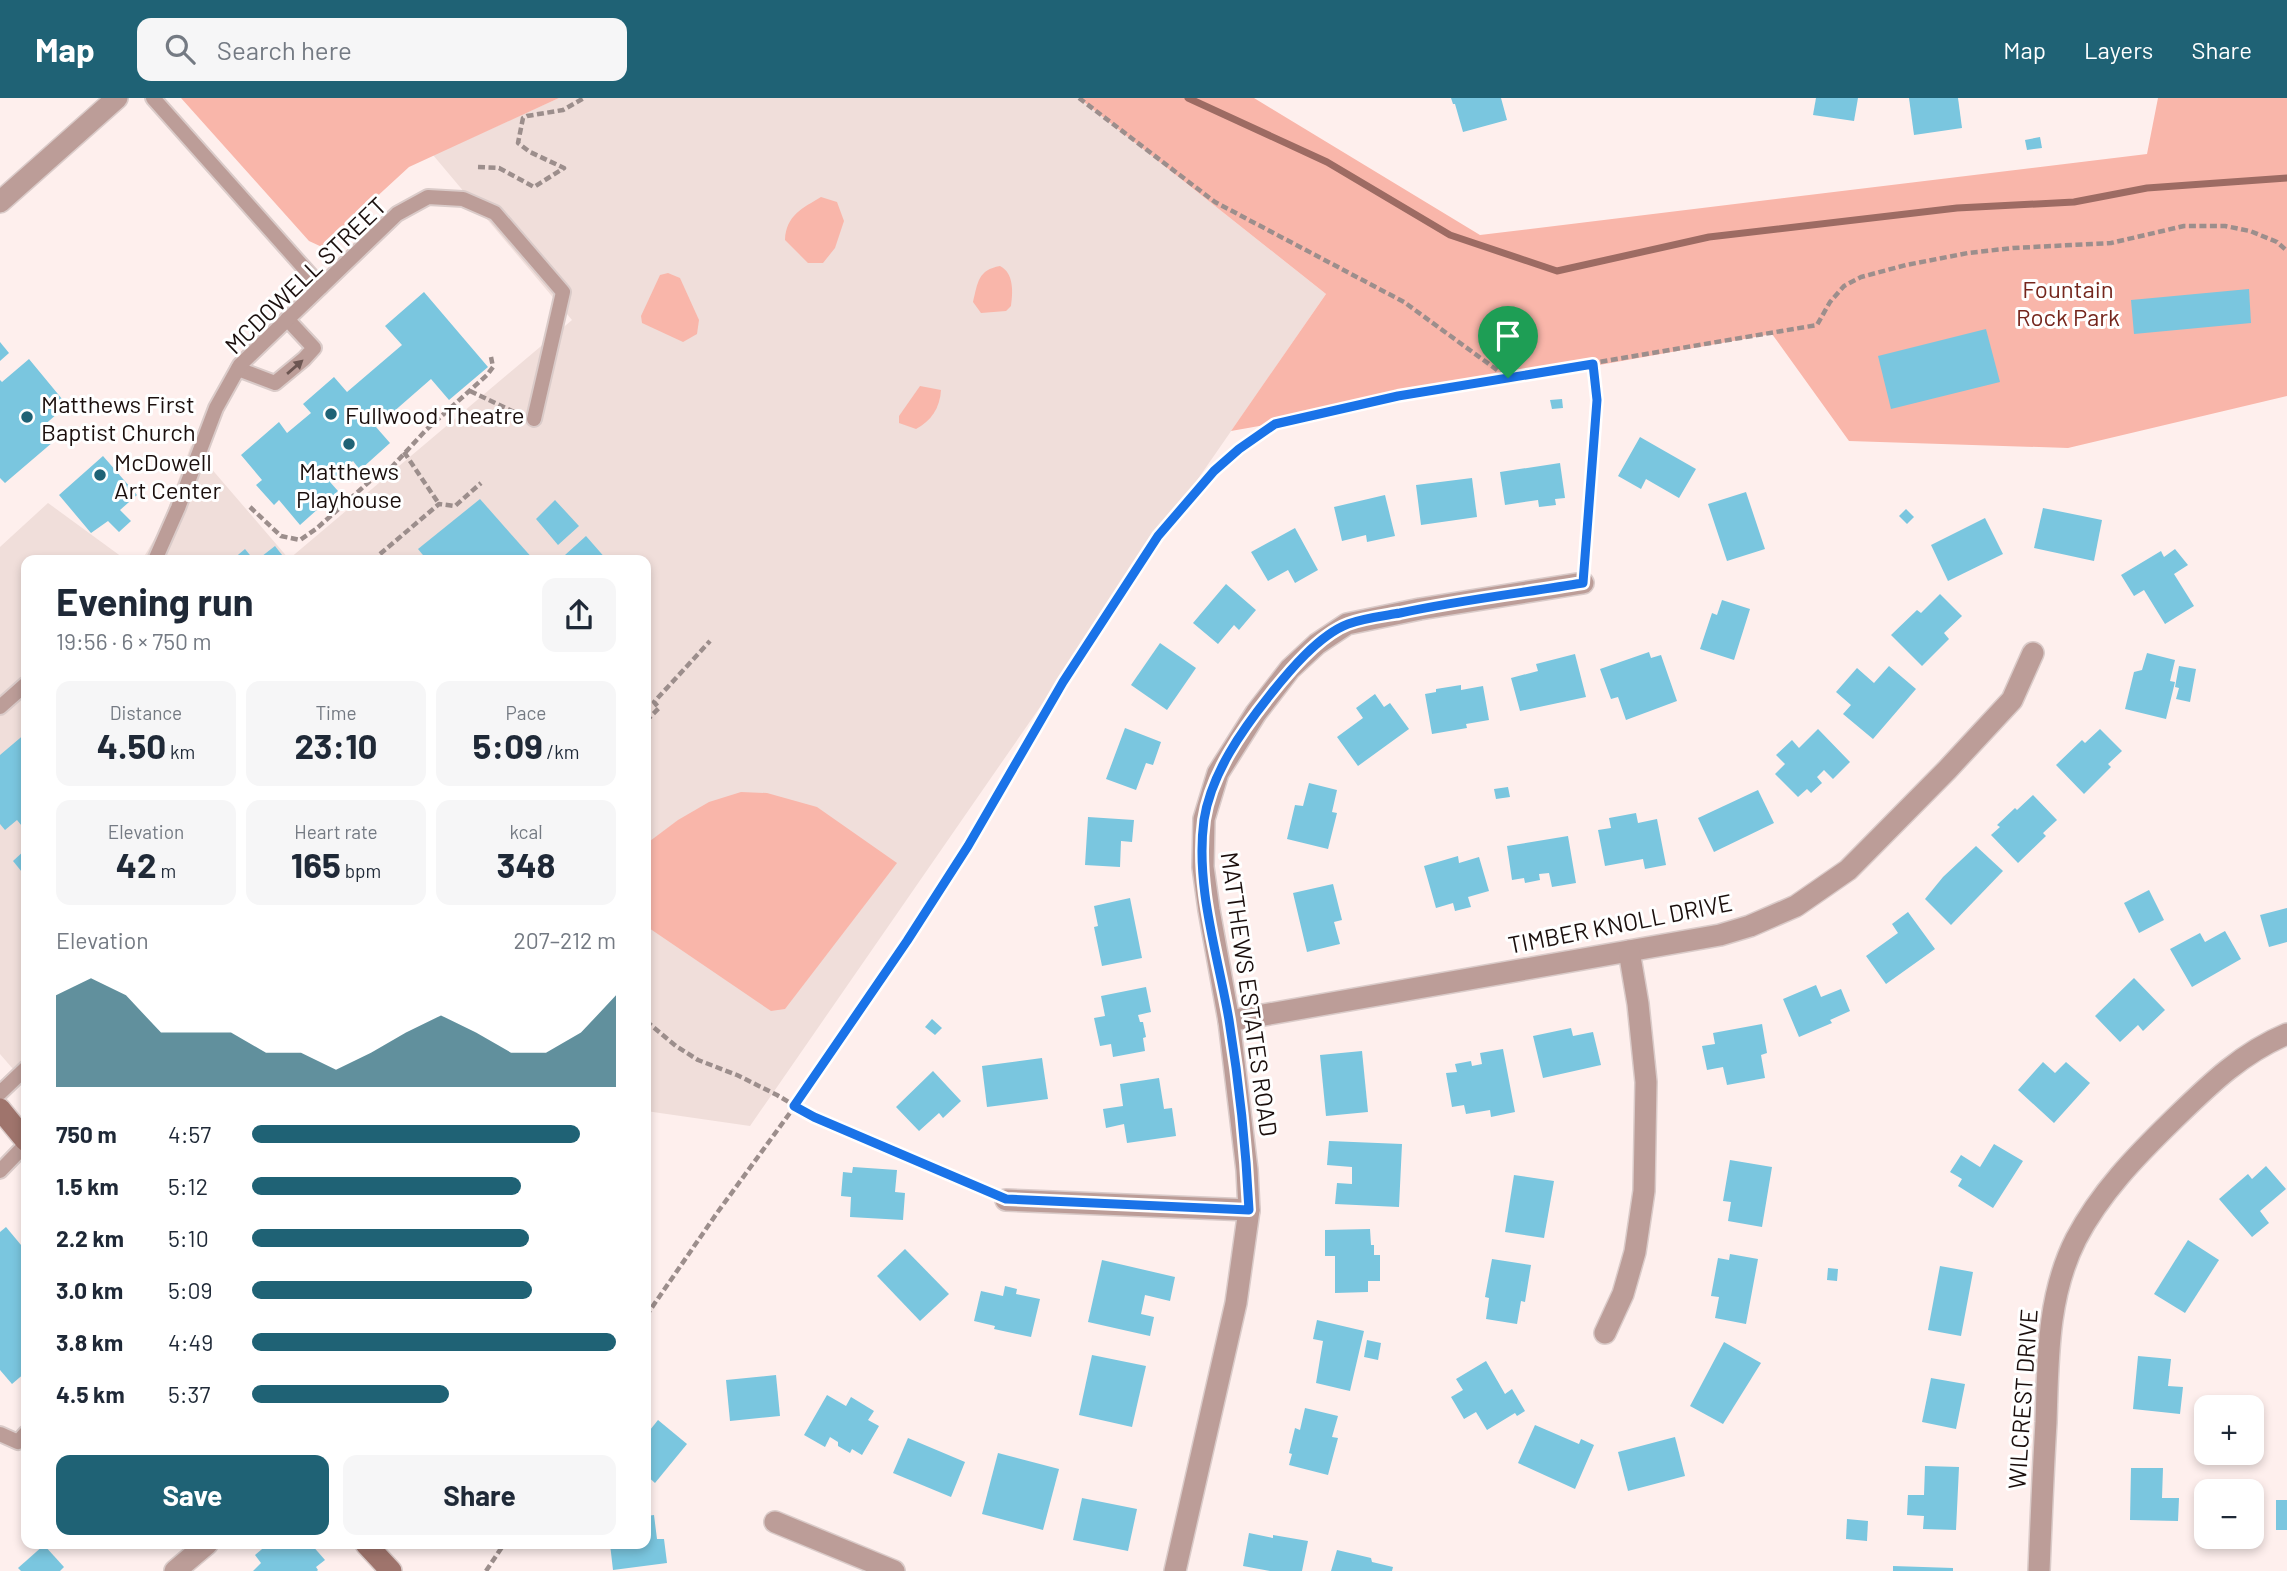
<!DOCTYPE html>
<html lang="en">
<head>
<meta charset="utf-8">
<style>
	:root { --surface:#fff; --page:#f6f6f7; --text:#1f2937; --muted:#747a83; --accent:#1f6275 }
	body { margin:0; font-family:Barlow,sans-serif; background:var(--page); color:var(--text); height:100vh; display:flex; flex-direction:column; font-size:26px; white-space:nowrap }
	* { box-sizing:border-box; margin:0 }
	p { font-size:23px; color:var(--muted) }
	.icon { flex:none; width:38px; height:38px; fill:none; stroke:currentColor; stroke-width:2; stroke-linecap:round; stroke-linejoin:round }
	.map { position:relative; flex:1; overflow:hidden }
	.sheet { position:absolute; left:21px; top:457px; width:630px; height:994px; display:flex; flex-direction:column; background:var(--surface); border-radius:14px; box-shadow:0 4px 10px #0003 }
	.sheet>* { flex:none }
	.fabs { position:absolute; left:2194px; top:1297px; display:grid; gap:14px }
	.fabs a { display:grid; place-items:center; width:70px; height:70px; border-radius:14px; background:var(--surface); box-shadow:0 4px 10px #0003; font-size:35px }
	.pin { position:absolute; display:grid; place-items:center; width:60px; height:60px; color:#fff; margin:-72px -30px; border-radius:50% 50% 50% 0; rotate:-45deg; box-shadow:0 0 7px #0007 }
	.pin .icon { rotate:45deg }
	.round { display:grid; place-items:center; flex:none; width:74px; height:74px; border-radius:14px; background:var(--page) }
	.summary { display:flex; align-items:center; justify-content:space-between; height:119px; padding:0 35px }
	h1 { font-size:38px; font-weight:700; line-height:52px }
	.metrics { display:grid; grid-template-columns:repeat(3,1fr); gap:10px; height:119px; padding:7px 35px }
	.metrics div { display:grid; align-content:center; border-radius:14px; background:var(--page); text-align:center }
	.metrics b { font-size:35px; font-weight:700 }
	.metrics small { font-size:19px; font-weight:400 }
	.metrics p { font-size:19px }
	.chart { height:196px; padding:14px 35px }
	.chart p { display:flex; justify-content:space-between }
	.chart svg { width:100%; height:126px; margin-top:7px; fill:var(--accent); opacity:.7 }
	.button { display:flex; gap:14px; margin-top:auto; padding:14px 35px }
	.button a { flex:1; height:80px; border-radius:14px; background:var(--accent); color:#fff; font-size:28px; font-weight:700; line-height:80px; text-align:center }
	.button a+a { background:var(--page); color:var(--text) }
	ul { padding:0 35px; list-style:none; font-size:23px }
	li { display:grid; grid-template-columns:112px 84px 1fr; align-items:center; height:52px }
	li i { height:18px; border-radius:9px; background:var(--accent) }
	header { display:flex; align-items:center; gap:42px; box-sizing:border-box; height:98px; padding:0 35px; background:var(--accent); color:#fff }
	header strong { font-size:33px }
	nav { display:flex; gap:38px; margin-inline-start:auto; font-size:24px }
	.search { width:490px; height:63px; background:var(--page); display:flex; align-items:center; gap:18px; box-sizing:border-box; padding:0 24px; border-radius:14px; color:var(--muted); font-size:26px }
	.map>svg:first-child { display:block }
</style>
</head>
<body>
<header>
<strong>Map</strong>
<div class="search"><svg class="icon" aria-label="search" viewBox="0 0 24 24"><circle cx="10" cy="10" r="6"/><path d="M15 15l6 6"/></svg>Search here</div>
<nav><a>Map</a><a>Layers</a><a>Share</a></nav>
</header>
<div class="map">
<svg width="2287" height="1473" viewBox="0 0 2287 1473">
	<rect width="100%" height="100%" fill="#feefed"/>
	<g fill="#f0deda">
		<polygon points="559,0 1079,0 1326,196 750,1028 646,1013 646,462 142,462 161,430 191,347 289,461 572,222 433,57"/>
		<polygon points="48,405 126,462 26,462 26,986 0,956 0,449"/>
	</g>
	<g fill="#f9b6aa">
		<polygon points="181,0 559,0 409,69 322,149 309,143"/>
		<polygon points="1079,0 1254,0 1480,137 2147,56 2158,0 2287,0 2287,298 2068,350 1849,343 1772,236 1231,333 1326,196"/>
		<path d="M821,99l16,5 7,19 -9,27 -12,15h-15l-23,-23c1,-25 18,-32 36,-43z"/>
		<path d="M1000,168c14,7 13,26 11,40l-5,5 -25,2 -8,-11c5,-20 5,-32 27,-36z"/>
		<polygon points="668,175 680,180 699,222 697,236 683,244 642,225 641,218 660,177"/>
		<path d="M920,288l21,4c-1,18 -10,31 -25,39l-17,-6v-7z"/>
		<polygon points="741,694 767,695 817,709 897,765 785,911 771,913 646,828 646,746 678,722 709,704"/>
	</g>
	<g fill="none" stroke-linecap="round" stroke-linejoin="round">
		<polyline stroke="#9d6b63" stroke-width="7" points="1188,0 1327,64 1450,137 1557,173 1709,139 1957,110 2074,104 2147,90 2287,80"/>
	</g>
	<g fill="#7ac6df">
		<polygon points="1451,0 1501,0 1507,22 1463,34 1455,6 1453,6"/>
		<polygon points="1816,0 1858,0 1854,23 1813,17"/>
		<polygon points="1909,0 1958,0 1962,30 1914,37"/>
		<polygon points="2040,39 2042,50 2027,52 2025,42"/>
		<polygon points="2249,191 2251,225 2134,236 2131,202"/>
		<polygon points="424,194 488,269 449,302 431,281 376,329 390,345 360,372 353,363 330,384 338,393 300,427 279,402 274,407 256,387 262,382 241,357 279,324 287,335 311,315 303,306 334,279 347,294 402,247 385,228"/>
		<polygon points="1986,231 2000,284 1891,311 1878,258"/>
		<polygon points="0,244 9,255 0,263"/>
		<polygon points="29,261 67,307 41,330 53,344 5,385 0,380 0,282 2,284"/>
		<polygon points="1562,301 1563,310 1552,311 1550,302"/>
		<polygon points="1640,339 1696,371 1679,400 1646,381 1641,391 1618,378"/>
		<polygon points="103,358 137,397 120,412 131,423 119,434 108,423 91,435 59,397"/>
		<polygon points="1560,365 1565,400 1555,401 1556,407 1539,409 1538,402 1505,407 1500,374"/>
		<polygon points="1472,380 1477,419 1421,427 1416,387"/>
		<polygon points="1746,394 1765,451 1727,463 1708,406"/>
		<polygon points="1385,397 1395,438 1367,444 1366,437 1342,443 1334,409"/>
		<polygon points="480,401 534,462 427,462 418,451"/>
		<polygon points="555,402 579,428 558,447 536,421"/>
		<polygon points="2043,410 2102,422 2094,463 2034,450"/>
		<polygon points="1906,411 1914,419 1907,426 1899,418"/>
		<polygon points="1985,420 2003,456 1948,483 1931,447"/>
		<polygon points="1295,430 1318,472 1295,485 1288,472 1268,483 1251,454"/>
		<polygon points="586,438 607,462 569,462 565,457"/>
		<polygon points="275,448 286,462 257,462"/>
		<polygon points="245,451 254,462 232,462"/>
		<polygon points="2175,451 2188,467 2174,476 2194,508 2165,526 2144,492 2134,498 2121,477 2161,453 2164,459"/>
		<polygon points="1226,486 1256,512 1239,532 1234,527 1218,546 1193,525"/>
		<polygon points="1940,496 1962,518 1944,535 1949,541 1922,568 1891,537 1917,512 1921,515"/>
		<polygon points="1722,502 1750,511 1734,562 1700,551 1712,515 1717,517"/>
		<polygon points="1160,545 1196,570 1167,612 1131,587"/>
		<polygon points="1649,554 1651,560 1661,557 1677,603 1626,622 1618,599 1611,601 1600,571"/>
		<polygon points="2147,555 2175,562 2170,583 2175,584 2166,621 2125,611 2134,574 2142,572"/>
		<polygon points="1575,556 1586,599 1520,613 1511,580 1538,573 1536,566"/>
		<polygon points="1889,568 1916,591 1873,641 1843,616 1851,607 1836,594 1857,570 1874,585"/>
		<polygon points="2179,568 2196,571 2190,604 2176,601 2179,590 2175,589"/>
		<polygon points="1461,587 1461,592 1483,588 1489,622 1466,626 1467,630 1432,636 1425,596 1436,594 1436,591"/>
		<polygon points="1375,596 1384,609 1390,605 1409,631 1358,668 1337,639 1363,620 1356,610"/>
		<polygon points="1125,630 1161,644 1153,667 1146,665 1136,692 1106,681"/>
		<polygon points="1818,631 1850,664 1833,681 1824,672 1817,679 1822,685 1811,695 1807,691 1798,699 1775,676 1785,666 1776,657 1792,642 1799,650"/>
		<polygon points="2100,631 2122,653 2108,666 2111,669 2084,696 2056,667 2082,642 2085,645"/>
		<polygon points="26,635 26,733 17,722 5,732 0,726 0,657"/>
		<polygon points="1309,685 1337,692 1332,714 1337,715 1328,751 1287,741 1295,707 1303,708"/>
		<polygon points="1508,689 1510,699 1496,701 1494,691"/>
		<polygon points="1758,692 1774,725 1714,754 1698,720"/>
		<polygon points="2033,697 2057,722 2043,735 2046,738 2018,765 1991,737 2000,729 1997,727 2015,710 2017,712"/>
		<polygon points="1636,715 1638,725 1657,721 1666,767 1645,771 1643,761 1605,768 1598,732 1611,730 1609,720"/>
		<polygon points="1088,719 1134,722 1132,744 1121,743 1120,769 1085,767"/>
		<polygon points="1568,738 1576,785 1552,789 1549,775 1539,776 1540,782 1525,785 1524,780 1512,782 1507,748"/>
		<polygon points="1976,748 2003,773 1951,827 1925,801 1943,779"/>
		<polygon points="26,751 26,779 13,763"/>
		<polygon points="1458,758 1459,765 1479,759 1489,793 1468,799 1471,809 1455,813 1453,805 1436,810 1424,768"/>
		<polygon points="1333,786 1342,822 1334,824 1340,846 1307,854 1293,795"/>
		<polygon points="2149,792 2164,822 2139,835 2124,805"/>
		<polygon points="1130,800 1142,860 1102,868 1094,829 1098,828 1094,808"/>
		<polygon points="2287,810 2287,844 2269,849 2260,817"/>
		<polygon points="1908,814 1935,851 1886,886 1866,858 1898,835 1892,826"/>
		<polygon points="2225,833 2241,861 2192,889 2170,851 2200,835 2205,844"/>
		<polygon points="2134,880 2165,912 2143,933 2138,927 2120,944 2095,918"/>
		<polygon points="1816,887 1821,899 1841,891 1850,913 1830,922 1832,925 1799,939 1783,901"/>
		<polygon points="1146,889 1151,914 1138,917 1140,924 1143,924 1146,939 1143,940 1145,953 1113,959 1111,946 1100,948 1094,920 1105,918 1101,898"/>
		<polygon points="932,921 942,930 935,937 925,929"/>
		<polygon points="1762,926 1767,955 1761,957 1765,980 1727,987 1723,969 1707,972 1702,948 1715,946 1713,935"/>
		<polygon points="1571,930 1573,938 1593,934 1601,967 1543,980 1533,938"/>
		<polygon points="1503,951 1515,1014 1491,1019 1490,1012 1466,1016 1464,1007 1452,1009 1446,975 1457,974 1455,966 1471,963 1472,968 1482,966 1480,955"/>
		<polygon points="1362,953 1368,1014 1326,1018 1320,957"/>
		<polygon points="1042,960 1048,1001 987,1009 982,968"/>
		<polygon points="2043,964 2055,975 2066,964 2090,985 2054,1025 2018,992"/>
		<polygon points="933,973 961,1003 943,1020 939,1015 919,1033 896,1009"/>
		<polygon points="1159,980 1164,1011 1172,1010 1176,1038 1127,1045 1124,1026 1106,1030 1103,1011 1123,1008 1120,986"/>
		<polygon points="1329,1043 1402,1046 1399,1109 1335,1106 1337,1085 1352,1086 1352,1069 1327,1067"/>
		<polygon points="1994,1046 2023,1063 1993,1110 1958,1088 1962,1081 1950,1074 1961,1057 1980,1069"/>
		<polygon points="1730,1062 1772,1069 1762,1129 1728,1123 1731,1104 1723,1103"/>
		<polygon points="2266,1068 2286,1091 2260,1113 2269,1125 2252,1139 2219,1101 2248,1076 2252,1081"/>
		<polygon points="853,1069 897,1072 895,1094 905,1095 903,1122 850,1119 851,1099 841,1098 843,1074 852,1075"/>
		<polygon points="1514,1077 1554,1083 1544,1140 1505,1134"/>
		<polygon points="6,1129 26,1153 26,1274 12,1286 0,1272 0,1134"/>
		<polygon points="1370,1131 1371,1147 1374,1147 1374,1157 1380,1157 1380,1183 1368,1183 1368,1194 1335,1195 1335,1158 1325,1158 1325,1132"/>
		<polygon points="2188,1142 2219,1162 2185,1215 2154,1196"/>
		<polygon points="905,1151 949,1196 920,1223 877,1178"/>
		<polygon points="1730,1156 1758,1161 1746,1226 1715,1220 1719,1199 1711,1198 1718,1160 1729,1162"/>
		<polygon points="1492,1161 1531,1167 1525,1204 1521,1203 1517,1226 1486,1221 1489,1200 1485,1199"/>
		<polygon points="1102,1162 1175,1179 1170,1203 1145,1197 1141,1216 1154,1219 1150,1238 1088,1224"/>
		<polygon points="1940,1168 1973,1174 1961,1238 1928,1232"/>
		<polygon points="1828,1170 1838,1171 1837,1183 1827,1182"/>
		<polygon points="1005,1188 1017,1191 1016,1196 1040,1201 1031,1239 994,1231 995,1228 974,1223 981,1193 1003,1198"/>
		<polygon points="1317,1222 1364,1233 1350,1293 1316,1285 1323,1243 1313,1241"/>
		<polygon points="1367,1242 1381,1245 1378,1262 1364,1259"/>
		<polygon points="1724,1244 1761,1265 1723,1326 1690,1308"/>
		<polygon points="1092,1257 1146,1268 1132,1329 1079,1317"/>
		<polygon points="2138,1258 2171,1261 2168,1288 2183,1289 2180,1316 2133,1311"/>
		<polygon points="1486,1263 1505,1296 1512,1291 1525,1313 1517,1318 1515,1315 1487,1332 1476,1314 1464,1321 1451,1299 1463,1292 1456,1281"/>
		<polygon points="776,1277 780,1318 730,1323 726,1282"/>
		<polygon points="1931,1280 1965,1286 1956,1331 1922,1324"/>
		<polygon points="827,1297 846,1308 851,1299 874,1313 868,1322 879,1328 862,1357 852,1351 850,1355 838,1348 838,1344 830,1339 825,1349 804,1337"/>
		<polygon points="1305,1310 1338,1318 1332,1339 1338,1340 1328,1377 1289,1367 1292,1356 1289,1355 1295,1330 1300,1332"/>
		<polygon points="658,1322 687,1346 655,1385 646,1377 646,1337"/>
		<polygon points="1535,1327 1579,1346 1581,1341 1594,1347 1575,1391 1518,1365"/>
		<polygon points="1675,1339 1685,1378 1628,1393 1618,1354"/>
		<polygon points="908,1340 965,1364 951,1399 893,1375"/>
		<polygon points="998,1355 1059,1371 1043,1432 982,1416"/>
		<polygon points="1925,1368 1959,1369 1956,1432 1923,1431 1924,1418 1907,1417 1908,1397 1924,1397"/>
		<polygon points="2131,1370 2163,1370 2162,1400 2179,1400 2178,1423 2130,1422"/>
		<polygon points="1082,1400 1137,1411 1128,1453 1073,1442"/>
		<rect x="2276" y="1402" width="11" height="30"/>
		<polygon points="654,1417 657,1441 664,1441 667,1465 613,1472 610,1446 646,1446 646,1418"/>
		<polygon points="1847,1421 1868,1423 1867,1443 1846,1441"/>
		<polygon points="1249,1435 1273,1440 1273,1437 1308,1443 1302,1473 1270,1473 1243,1468"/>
		<polygon points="268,1446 272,1446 277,1450 283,1446 311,1446 325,1462 316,1469 318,1472 317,1473 253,1473 261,1465 255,1457"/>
		<polygon points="44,1447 64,1469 60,1473 21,1473 18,1470"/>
		<polygon points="1337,1452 1371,1460 1372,1464 1393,1469 1392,1473 1331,1473"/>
		<polygon points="1893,1468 1953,1470 1953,1473 1893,1473"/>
	</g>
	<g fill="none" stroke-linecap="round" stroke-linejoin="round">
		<g stroke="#dacbc9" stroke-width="18">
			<g id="lane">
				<polyline points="153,0 321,189"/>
				<polyline points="238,271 275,285 304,261 314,250 287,221"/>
				<polyline points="155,462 178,410 216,310 240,267 397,116 428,99 463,101 495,115 563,194 534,321"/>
				<polyline points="0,609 26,586"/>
				<polyline points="0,995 26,970"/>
				<polyline points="0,1073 26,1046"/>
				<polyline points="0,1336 18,1344 26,1335"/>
			</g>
		</g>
		<g stroke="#dacbc9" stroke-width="24">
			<g id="street">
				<polyline points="0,104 117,0"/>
				<polyline points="1229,923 1720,837 1750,828 1796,808 1848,772 1947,672 2012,602 2033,555"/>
				<polyline points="1006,1102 1249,1112"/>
				<polyline points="1605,1235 1623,1196 1635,1154 1644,1093 1646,984 1638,906 1629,853"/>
				<polyline points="775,1424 894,1473"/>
				<polyline points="175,1473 207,1446"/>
				<polyline points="1175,1473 1236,1205 1249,1112 1247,1072 1229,923 1209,812 1203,769 1204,721 1218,675 1256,615 1290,571 1317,546 1347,526 1420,511 1583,485"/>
				<path d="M2039,1473c2,-50 4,-99 7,-149 2,-62 1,-126 30,-183 24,-46 60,-83 97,-119 35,-34 68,-67 114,-86"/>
			</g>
		</g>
		<g stroke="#dacbc9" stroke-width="24">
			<g id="secondary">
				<polyline points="0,1011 26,1043"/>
				<polyline points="366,1446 391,1473"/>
			</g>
		</g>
		<g stroke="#9c8e8c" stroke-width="4.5" stroke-dasharray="7 3.5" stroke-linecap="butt">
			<polyline points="1079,0 1215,104 1404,204 1508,280"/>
			<polyline points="478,69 499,70 534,89 564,70 530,54 518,45 523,20 527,18 563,12 584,0"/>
			<polyline points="470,293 516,315"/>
			<polyline points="404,354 439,406"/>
			<polyline points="250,409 281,438 300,442 316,431 370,383 390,371 426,332 487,277 493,269 491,259"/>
			<polyline points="380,456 439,406 455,408 481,385"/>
			<polyline points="1584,464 1597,302 1593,267"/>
			<polyline points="646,623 659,610 654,604 710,543"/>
			<polyline points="646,923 676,948 698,962 737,977 777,997 814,1019 988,1094"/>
			<polyline points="646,1218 717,1115 795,1008 907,843 968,748 1063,584 1158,438 1214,373 1239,351 1275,326 1398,298 1817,227 1830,204 1844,188 1861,179 1906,167 1968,155 2013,150 2111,145 2184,128 2225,128 2250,133 2277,144 2287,153"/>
			<polyline points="486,1473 504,1446"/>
		</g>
		<use href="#lane" stroke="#bc9d98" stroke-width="14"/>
		<use href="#street" stroke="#bc9d98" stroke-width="21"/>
		<use href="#secondary" stroke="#9f746c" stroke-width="21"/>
	</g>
	<defs><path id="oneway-solid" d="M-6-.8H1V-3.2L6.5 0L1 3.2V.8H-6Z" transform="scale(1.75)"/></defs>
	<use fill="#6c5652" href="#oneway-solid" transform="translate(295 269) rotate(-41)"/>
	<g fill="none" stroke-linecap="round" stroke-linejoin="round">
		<g stroke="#fff" stroke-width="14">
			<path id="route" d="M1593,266l4,36 -14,183c-61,10 -123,17 -183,30 -17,3 -36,5 -52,11 -29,11 -59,47 -78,71 -28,35 -59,79 -66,125 -9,66 14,135 25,200 10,62 17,127 20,190l-243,-11 -192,-82 -20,-11 113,-165 61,-95 95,-164 95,-146 56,-65 25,-22 36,-25 123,-28z"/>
		</g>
		<use href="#route" stroke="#1a73e8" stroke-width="9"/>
	</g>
	<g fill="#1f6275" stroke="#fff" stroke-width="2.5">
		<circle cx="331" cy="316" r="7"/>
		<circle cx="27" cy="319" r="7"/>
		<circle cx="349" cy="346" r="7"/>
		<circle cx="100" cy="377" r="7"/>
	</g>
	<g text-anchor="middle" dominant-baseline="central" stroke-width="6" stroke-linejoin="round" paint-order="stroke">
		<g font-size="24" fill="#1b0f0d" stroke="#fff">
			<text transform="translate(305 177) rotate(-44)">MCDOWELL STREET</text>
			<text transform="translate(1620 825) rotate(-11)">TIMBER KNOLL DRIVE</text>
			<text transform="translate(1250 896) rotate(82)">MATTHEWS ESTATES ROAD</text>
			<text transform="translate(2022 1301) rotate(-86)">WILCREST DRIVE</text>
		</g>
		<g font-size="24" fill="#75261d" stroke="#fff">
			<text x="2068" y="190">Fountain<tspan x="2068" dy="28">Rock Park</tspan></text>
		</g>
		<g font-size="24" fill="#1b0f0d" stroke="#fff" text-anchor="start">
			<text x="41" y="305">Matthews First<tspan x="41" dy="28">Baptist Church</tspan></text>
			<text x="345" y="316">Fullwood Theatre</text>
			<text x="114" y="363">McDowell<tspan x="114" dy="28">Art Center</tspan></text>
			<text x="349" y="372" text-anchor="middle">Matthews<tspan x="349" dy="28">Playhouse</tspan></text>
		</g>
	</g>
</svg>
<div class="fabs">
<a>+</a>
<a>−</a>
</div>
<div class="pin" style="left:1508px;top:280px;background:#1e9e55"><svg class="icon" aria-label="arrive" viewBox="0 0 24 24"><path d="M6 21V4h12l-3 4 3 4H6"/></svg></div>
<section class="sheet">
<div class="summary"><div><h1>Evening run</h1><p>19:56 · 6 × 750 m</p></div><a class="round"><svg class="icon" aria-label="share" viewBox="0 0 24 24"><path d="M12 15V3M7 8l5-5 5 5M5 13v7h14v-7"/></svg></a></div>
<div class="metrics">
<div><p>Distance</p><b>4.50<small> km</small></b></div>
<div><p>Time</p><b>23:10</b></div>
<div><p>Pace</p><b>5:09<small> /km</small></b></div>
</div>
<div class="metrics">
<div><p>Elevation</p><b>42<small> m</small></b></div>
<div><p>Heart rate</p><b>165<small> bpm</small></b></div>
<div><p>kcal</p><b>348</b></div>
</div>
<div class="chart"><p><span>Elevation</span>207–212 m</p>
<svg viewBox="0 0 160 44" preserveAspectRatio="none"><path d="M0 44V12L10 6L20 12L30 25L40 25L50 25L60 32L70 32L80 38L90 32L100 25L110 19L120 25L130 32L140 32L150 25L160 12V44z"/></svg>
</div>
<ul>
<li><b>750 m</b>4:57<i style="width:90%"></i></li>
<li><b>1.5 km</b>5:12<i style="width:74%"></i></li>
<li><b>2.2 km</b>5:10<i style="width:76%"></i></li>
<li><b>3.0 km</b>5:09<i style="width:77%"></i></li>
<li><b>3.8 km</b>4:49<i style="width:100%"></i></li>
<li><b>4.5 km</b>5:37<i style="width:54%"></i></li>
</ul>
<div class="button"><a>Save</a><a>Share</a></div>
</section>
</div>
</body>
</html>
